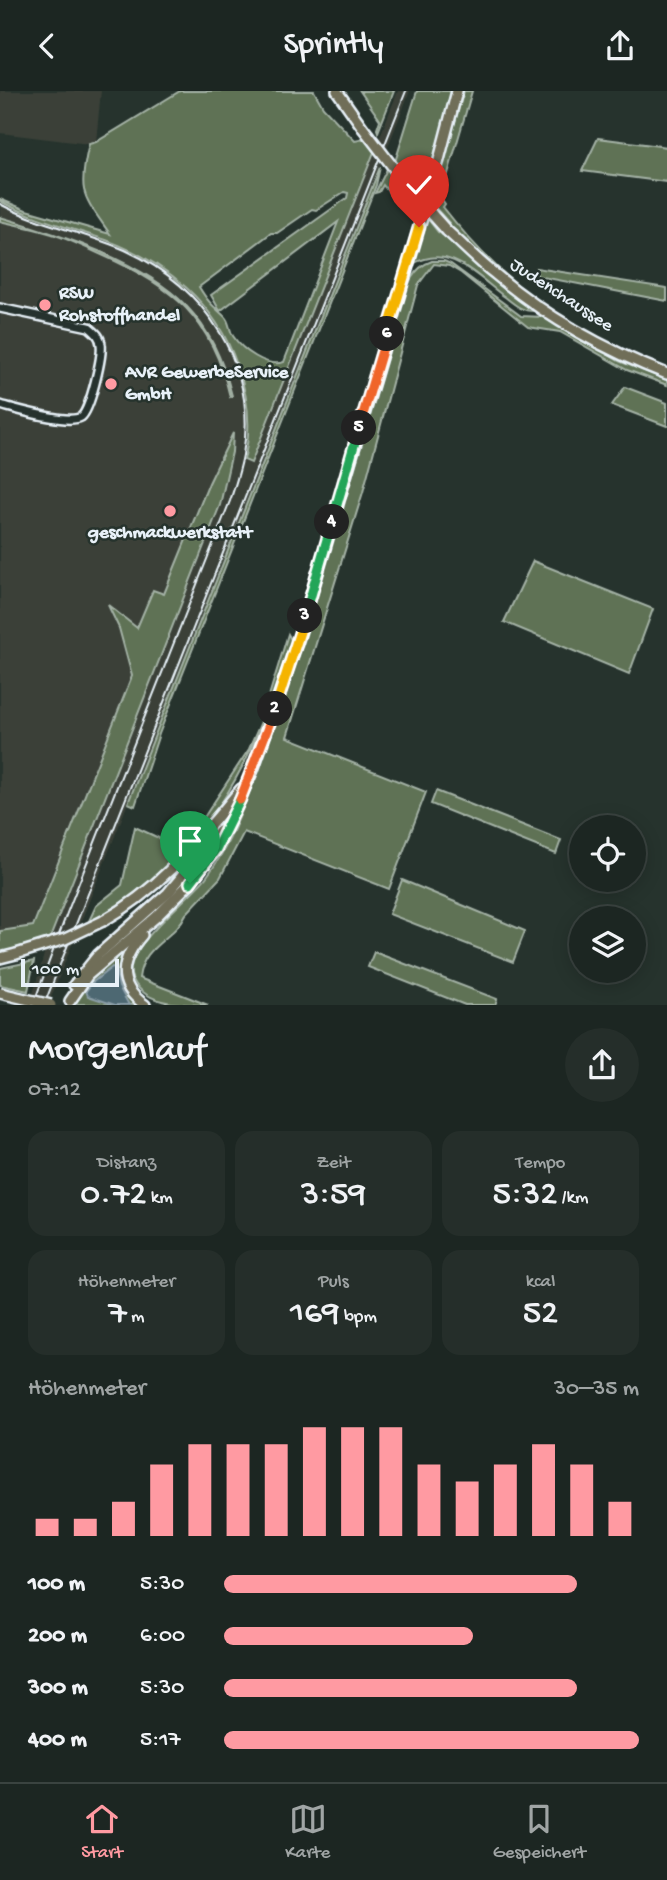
<!DOCTYPE html>
<html lang="de">
<head>
<meta charset="utf-8">
<style>
	:root { --surface:#1c2622; --page:#252e2a; --text:#f1f3f6; --muted:#a0a5a5; --line:#3a4340; --accent:#ff9aa2 }
	body { margin:0; font-family:"Gochi Hand",sans-serif; background:var(--page); color:var(--text); height:100vh; display:flex; flex-direction:column; font-size:26px; white-space:nowrap }
	* { box-sizing:border-box; margin:0 }
	p { font-size:23px; color:var(--muted) }
	.icon { flex:none; width:38px; height:38px; fill:none; stroke:currentColor; stroke-width:2; stroke-linecap:round; stroke-linejoin:round }
	.map { position:relative; height:914px; overflow:hidden }
	.sheet { display:flex; flex-direction:column; background:var(--surface); flex:1 }
	.sheet>* { flex:none }
	.tools { position:absolute; left:569px; top:724px; display:grid; gap:14px }
	.tools a { display:grid; place-items:center; width:77px; height:77px; border-radius:50%; background:var(--surface); box-shadow:0 4px 18px #0003,0 0 0 2px var(--line); font-size:35px }
	.scale { position:absolute; left:21px; bottom:18px; width:98px; box-sizing:border-box; padding-left:7px; border:4px solid #e8f1f8; border-top:0; font-size:19px; line-height:24px; white-space:nowrap; color:#e8f1f8; -webkit-text-stroke:5px #26332d; paint-order:stroke }
	.pin { position:absolute; display:grid; place-items:center; width:60px; height:60px; color:#fff; margin:-72px -30px; border-radius:50% 50% 50% 0; rotate:-45deg; box-shadow:0 0 7px #0007 }
	.pin .icon { rotate:45deg }
	.km { position:absolute; width:35px; height:35px; margin:-18px; border-radius:50%; background:#222; color:#fff; font-size:19px; line-height:35px; text-align:center }
	.round { display:grid; place-items:center; flex:none; width:74px; height:74px; border-radius:37px; background:var(--page) }
	.headline { display:flex; align-items:center; justify-content:space-between; height:119px; padding:0 28px }
	h1 { font-size:38px; font-weight:600; line-height:52px }
	.figures { display:grid; grid-template-columns:repeat(3,1fr); gap:10px; height:119px; padding:7px 28px }
	.figures div { display:grid; align-content:center; border-radius:18px; background:var(--page); text-align:center }
	.figures b { font-size:35px; font-weight:600 }
	.figures small { font-size:19px; font-weight:400 }
	.figures p { font-size:19px }
	.chart { height:196px; padding:14px 28px }
	.chart p { display:flex; justify-content:space-between }
	.chart svg { width:100%; height:126px; margin-top:7px; stroke:var(--accent); stroke-width:6 }
	ul { padding:0 28px; list-style:none; font-size:23px }
	li { display:grid; grid-template-columns:112px 84px 1fr; align-items:center; height:52px }
	li i { height:18px; border-radius:9px; background:var(--accent) }
	header { display:flex; justify-content:space-between; align-items:center; height:91px; padding:0 28px; background:var(--surface); font-size:32px; font-weight:600 }
	.menu { display:flex; justify-content:space-around; align-items:center; height:98px; border-top:2px solid var(--line); background:var(--surface); font-size:19px; color:var(--muted) }
	.menu a { display:grid; justify-items:center; gap:4px }
	.menu .on { color:var(--accent) }
	.map>svg:first-child { display:block }
</style>
</head>
<body>
<header><svg class="icon" aria-label="back" viewBox="0 0 24 24"><path d="M15 5l-7 7 7 7"/></svg>Sprintly<svg class="icon" aria-label="share" viewBox="0 0 24 24"><path d="M12 15V3M7 8l5-5 5 5M5 13v7h14v-7"/></svg></header>
<div class="map">
<svg width="667" height="914" viewBox="0 0 667 914">
	<rect width="100%" height="100%" fill="#26332d"/>
	<filter id="ink" filterUnits="userSpaceOnUse"><feTurbulence type="fractalNoise" baseFrequency=".0143" numOctaves="2"/><feDisplacementMap in="SourceGraphic" scale="14" xChannelSelector="R" yChannelSelector="G"/><feConvolveMatrix kernelMatrix="1 2 1 2 8 2 1 2 1" color-interpolation-filters="sRGB"/></filter>
	<g filter="url(#ink)">
		<g fill="#3a4138">
			<polygon points="0,0 101,0 96,51 89,53 0,42"/>
			<polygon points="398,0 410,0 48,914 30,914 44,863 60,819 220,414 232,361 233,344 209,392 164,504 153,500 137,537 109,516 119,537 133,585 32,835 0,840 0,130 57,145 134,178 165,197 192,223 203,238 212,253 226,288 230,305 232,305 222,270 204,237 181,208 166,196 135,176 86,155 52,141 0,126 0,110 42,128 123,156 159,174 191,199 216,230 234,265 246,304 248,324 245,369 251,371"/>
		</g>
		<g fill="#5f7254" stroke="#a4b2a6" stroke-width="2" fill-rule="evenodd">
			<path d="M180,0h134l9,16 32,34 9,-2 10,13 -123,311 -7,-3c8,-32 4,-65 -7,-95 -21,-62 -71,-103 -131,-125 -35,-12 -73,-21 -106,-39v-2l26,11 84,24c-27,-39 -33,-40 -21,-90l7,-2zM344,101l4,1 -1,5 -136,97 9,16 118,-89 -54,140c-17,6 -42,-12 -51,-26 -4,-6 -3,-15 -9,-20 -12,-11 -16,-14 -25,-29l72,-54h6l35,-24 4,1z"/>
			<polygon points="360,0 394,0 378,41 377,38 380,29"/>
			<polygon points="417,0 453,0 425,96 418,99 395,71"/>
			<path d="M464,0h8l-31,107 4,6 -2,3c28,36 63,72 101,98 35,24 74,44 113,64l-97,-51 -47,-34 -64,-58 1,-2 -19,-21z"/>
			<polygon points="598,47 667,56 667,91 582,80"/>
			<polygon points="380,76 376,94 159,643 135,715 128,712"/>
			<polygon points="387,78 419,118 415,128 401,116 383,94 379,101 375,102"/>
			<path d="M0,126c35,10 68,21 101,35 73,32 112,65 131,144l-2,1c-18,-79 -57,-111 -128,-142 -14,-6 -29,-14 -44,-19 -19,-7 -39,-10 -58,-15z"/>
			<path d="M427,127l11,14 7,4 47,43 42,32c-13,0 -20,-7 -29,-14 -29,-21 -55,-54 -92,-33z"/>
			<path d="M432,170h12l7,3 70,52 23,1 75,44 48,19v5l-40,-15 -67,-38 -32,-5 -67,-54 -12,-7 -15,-2 -16,21 -55,207 -76,245 139,55 -37,97 -145,-57 -24,46 -34,36c-12,26 -43,30 -47,64l69,27c-28,0 -67,0 -77,-30 -7,-28 60,-77 76,-99 20,-26 31,-56 43,-86 15,-38 29,-76 42,-116l106,-360c7,-21 11,-45 34,-53z"/>
			<polygon points="536,177 667,197 667,210 537,185"/>
			<polygon points="625,296 667,312 667,335 612,314"/>
			<polygon points="233,342 232,361 220,414 50,847 0,862 0,840 33,835 132,585 119,537 108,514 137,537 153,499 164,503 209,392"/>
			<polygon points="533,470 653,518 629,583 504,531"/>
			<path d="M288,543l4,7c-37,119 -87,224 -204,282l8,-17 26,-21 13,-58 41,19 17,-12 56,-85 12,-27z"/>
			<polygon points="436,700 561,749 556,763 431,713"/>
			<polygon points="402,789 525,840 513,871 389,823"/>
			<path d="M128,858c-6,26 -11,35 8,56l-62,-1c10,-26 33,-38 54,-55z"/>
			<polygon points="374,861 497,908 495,914 465,914 368,876"/>
			<polygon points="34,870 28,900 0,894 0,877"/>
		</g>
		<polygon fill="#4d6772" stroke="#8b9ea8" stroke-width="2" points="112,876 115,877 119,896 129,914 115,914 88,905 86,900 93,891"/>
		<g fill="none" stroke-linecap="round" stroke-linejoin="round">
			<g stroke="#e8f1f8" stroke-width="12">
				<path id="minor" d="M0,217l89,19c7,6 11,9 12,17 2,11 -11,67 -20,73 -13,8 -65,-8 -81,-12"/>
			</g>
			<g stroke="#e8f1f8" stroke-width="14">
				<g id="major">
					<polyline points="337,0 363,37"/>
					<polyline points="396,80 414,103"/>
					<path d="M447,140c16,14 31,30 48,43 51,43 110,76 172,100"/>
					<path d="M103,830c59,-33 96,-82 138,-132"/>
					<path d="M142,844c-21,24 -27,49 3,70"/>
					<polyline points="0,867 16,863"/>
					<polyline points="74,894 98,864 168,802 220,740"/>
					<polyline points="70,910 88,884 156,826 190,792 216,758 253,679 298,549 439,69 457,0"/>
				</g>
			</g>
			<use href="#minor" stroke="#26332d" stroke-width="7"/>
			<use href="#major" stroke="#706e59" stroke-width="9"/>
			<g stroke="#e8f1f8" stroke-width="2">
				<path d="M0,113c39,21 84,28 125,46 80,37 133,114 118,205 -3,16 -8,31 -13,46l-163,412 -34,92"/>
				<polyline points="44,914 406,0"/>
			</g>
			<g stroke="#e8f1f8" stroke-width="14" stroke-linecap="butt">
				<g id="major-bridge">
					<polyline points="363,37 396,80"/>
					<polyline points="414,103 447,140"/>
					<polyline points="16,863 65,848 103,830"/>
					<polyline points="0,902 51,914"/>
				</g>
			</g>
			<use href="#major-bridge" stroke="#706e59" stroke-width="9"/>
		</g>
	</g>
	<g fill="none" stroke-linecap="round" stroke-linejoin="round" filter="url(#ink)">
		<g stroke="#fff" stroke-width="14">
			<polyline id="split-1" points="190,792 216,758 240,709"/>
		</g>
		<g stroke="#fff" stroke-width="14">
			<polyline id="split-2" points="240,709 275,618"/>
		</g>
		<g stroke="#fff" stroke-width="14">
			<polyline id="split-3" points="275,618 305,525"/>
		</g>
		<g stroke="#fff" stroke-width="14">
			<polyline id="split-4" points="305,525 332,431"/>
		</g>
		<g stroke="#fff" stroke-width="14">
			<polyline id="split-5" points="332,431 359,337"/>
		</g>
		<g stroke="#fff" stroke-width="14">
			<polyline id="split-6" points="359,337 387,243"/>
		</g>
		<g stroke="#fff" stroke-width="14">
			<polyline id="split-7" points="387,243 419,136"/>
		</g>
		<use href="#split-1" stroke="#22a559" stroke-width="9"/>
		<use href="#split-2" stroke="#f0652b" stroke-width="9"/>
		<use href="#split-3" stroke="#f5b400" stroke-width="9"/>
		<use href="#split-4" stroke="#22a559" stroke-width="9"/>
		<use href="#split-5" stroke="#22a559" stroke-width="9"/>
		<use href="#split-6" stroke="#f0652b" stroke-width="9"/>
		<use href="#split-7" stroke="#f5b400" stroke-width="9"/>
	</g>
	<g fill="#ff9aa2" stroke="#26332d" stroke-width="2.5">
		<circle cx="45" cy="214" r="7"/>
		<circle cx="111" cy="293" r="7"/>
		<circle cx="170" cy="420" r="7"/>
	</g>
	<g text-anchor="middle" dominant-baseline="central" stroke-width="5" stroke-linejoin="round" paint-order="stroke">
		<g font-size="19" font-weight="bold" fill="#e8f1f8" stroke="#26332d" text-anchor="start">
			<text x="59" y="203">RSW<tspan x="59" dy="22">Rohstoffhandel</tspan></text>
			<text x="125" y="282">AVR GewerbeService<tspan x="125" dy="22">GmbH</tspan></text>
			<text x="170" y="442" text-anchor="middle">geschmackwerkstatt</text>
		</g>
		<g font-size="19" fill="#e8f1f8" stroke="#26332d">
			<text transform="translate(561 205) rotate(33)">Judenchaussee</text>
		</g>
	</g>
</svg>
<div class="tools">
<a><svg class="icon" aria-label="locate" viewBox="0 0 24 24"><circle cx="12" cy="12" r="6"/><path d="M12 2v4M12 18v4M2 12h4M18 12h4"/></svg></a>
<a><svg class="icon" aria-label="layers" viewBox="0 0 24 24"><path d="M12 4l9 5-9 5-9-5zM3 14l9 5 9-5"/></svg></a>
</div>
<div class="scale">100 m</div>
<div class="pin" style="left:190px;top:792px;background:#1e9e55"><svg class="icon" aria-label="arrive" viewBox="0 0 24 24"><path d="M6 21V4h12l-3 4 3 4H6"/></svg></div>
<div class="pin" style="left:419px;top:136px;background:#d93025"><svg class="icon" aria-label="check" viewBox="0 0 24 24"><path d="M5 12l5 5 9-10"/></svg></div>
<b class="km" style="left:275px;top:618px">2</b>
<b class="km" style="left:305px;top:525px">3</b>
<b class="km" style="left:332px;top:431px">4</b>
<b class="km" style="left:359px;top:337px">5</b>
<b class="km" style="left:387px;top:243px">6</b>
</div>
<section class="sheet">
<div class="headline"><div><h1>Morgenlauf</h1><p>07:12</p></div><a class="round"><svg class="icon" aria-label="share" viewBox="0 0 24 24"><path d="M12 15V3M7 8l5-5 5 5M5 13v7h14v-7"/></svg></a></div>
<div class="figures">
<div><p>Distanz</p><b>0.72<small> km</small></b></div>
<div><p>Zeit</p><b>3:59</b></div>
<div><p>Tempo</p><b>5:32<small> /km</small></b></div>
</div>
<div class="figures">
<div><p>Höhenmeter</p><b>7<small> m</small></b></div>
<div><p>Puls</p><b>169<small> bpm</small></b></div>
<div><p>kcal</p><b>52</b></div>
</div>
<div class="chart"><p><span>Höhenmeter</span>30–35 m</p>
<svg viewBox="0 0 160 44" preserveAspectRatio="none"><path d="M5 44V38M15 44V38M25 44V32M35 44V19M45 44V12M55 44V12M65 44V12M75 44V6M85 44V6M95 44V6M105 44V19M115 44V25M125 44V19M135 44V12M145 44V19M155 44V32"/></svg>
</div>
<ul>
<li><b>100 m</b>5:30<i style="width:85%"></i></li>
<li><b>200 m</b>6:00<i style="width:60%"></i></li>
<li><b>300 m</b>5:30<i style="width:85%"></i></li>
<li><b>400 m</b>5:17<i style="width:100%"></i></li>
</ul>
</section>
<nav class="menu">
<a class="on"><svg class="icon" aria-label="home" viewBox="0 0 24 24"><path d="M3 11l9-7 9 7M6 9v11h12V9"/></svg>Start</a>
<a><svg class="icon" aria-label="map" viewBox="0 0 24 24"><path d="M3 6l6-2 6 2 6-2v14l-6 2-6-2-6 2zM9 4v14M15 6v14"/></svg>Karte</a>
<a><svg class="icon" aria-label="saved" viewBox="0 0 24 24"><path d="M7 4h10v16l-5-4-5 4z"/></svg>Gespeichert</a>
</nav>
</body>
</html>
